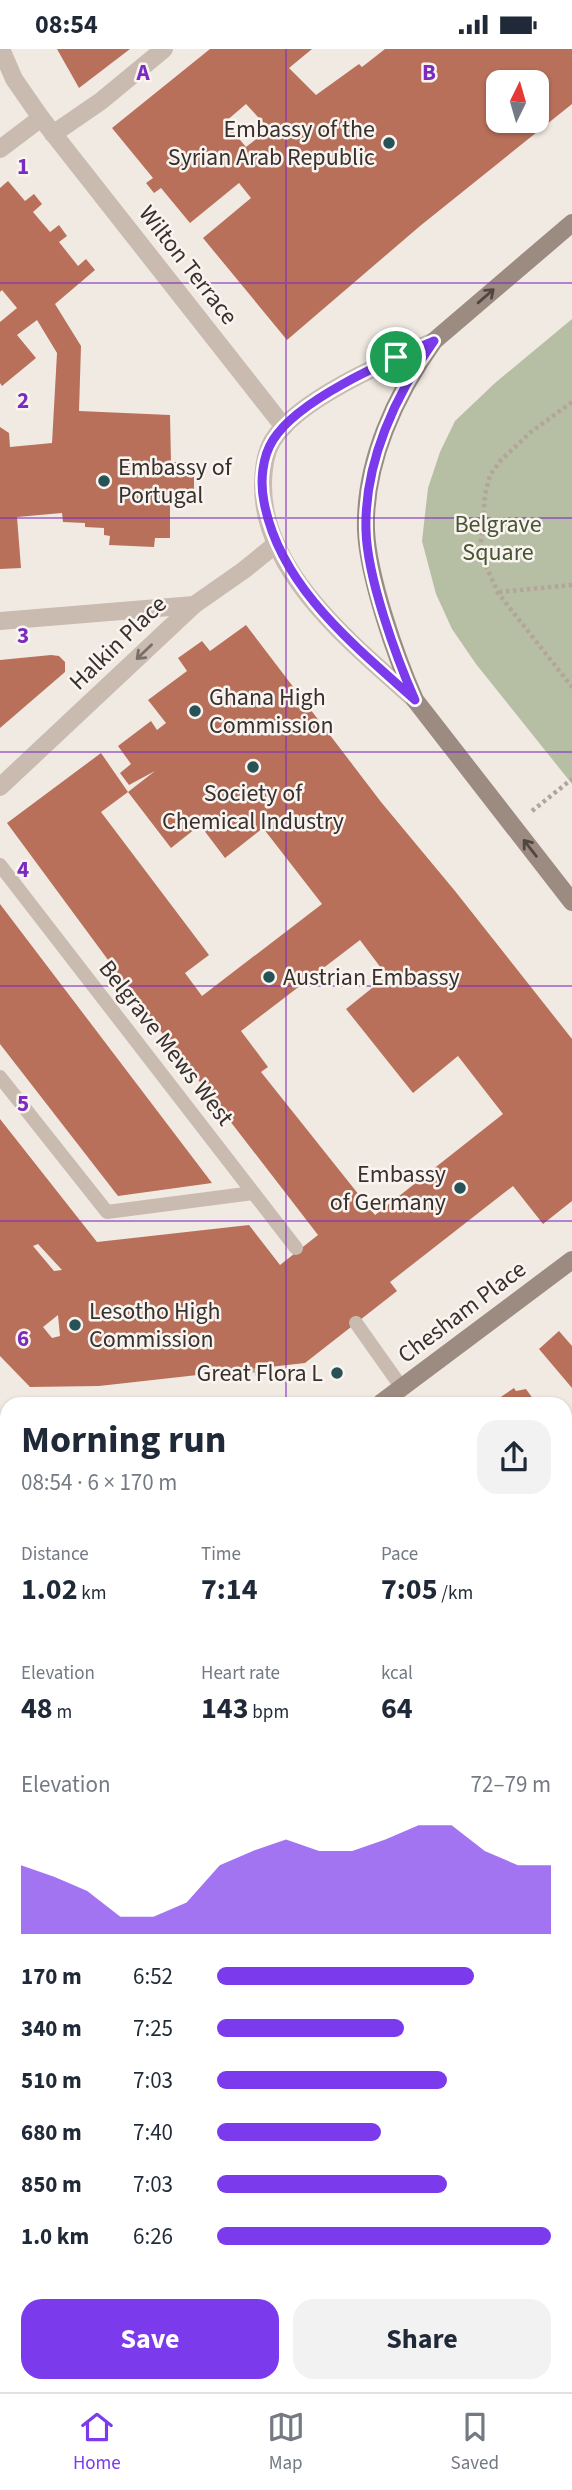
<!DOCTYPE html>
<html lang="en">
<head>
<meta charset="utf-8">
<style>
	:root { --surface:#fff; --page:#f2f2f3; --text:#1f2937; --muted:#747a83; --line:#e0e1e3; --accent:#7c3aed }
	body { margin:0; font-family:"Source Sans 3",sans-serif; background:var(--page); color:var(--text); height:100vh; display:flex; flex-direction:column; font-size:26px; white-space:nowrap }
	* { box-sizing:border-box; margin:0 }
	p { font-size:23px; color:var(--muted) }
	.icon { flex:none; width:38px; height:38px; fill:none; stroke:currentColor; stroke-width:2; stroke-linecap:round; stroke-linejoin:round }
	.map { position:relative; flex:1; overflow:hidden }
	.drawer { position:absolute; left:0px; top:1348px; width:572px; height:996px; display:flex; flex-direction:column; background:var(--surface); border-radius:21px 21px 0 0; box-shadow:0 2px 5px #0004 }
	.drawer>* { flex:none }
	.needle { width:46px; rotate:5deg }
	.tools { position:absolute; left:486px; top:21px; display:grid; gap:14px }
	.tools a { display:grid; place-items:center; width:63px; height:63px; border-radius:14px; background:var(--surface); box-shadow:0 2px 5px #0004; font-size:35px }
	.pin { position:absolute; display:grid; place-items:center; width:60px; height:60px; color:#fff; margin:-30px; border:4px solid #fff; border-radius:50%; box-shadow:0 2px 7px #0007 }
	.round { display:grid; place-items:center; flex:none; width:74px; height:74px; border-radius:21px; background:var(--page) }
	.headline { display:flex; align-items:center; justify-content:space-between; height:119px; padding:0 21px }
	h1 { font-size:38px; font-weight:700; line-height:52px }
	.stats { display:grid; grid-template-columns:repeat(3,1fr); gap:10px; height:119px; padding:7px 21px }
	.stats div { display:grid; align-content:center }
	.stats b { font-size:30px; font-weight:700 }
	.stats small { font-size:19px; font-weight:400 }
	.stats p { font-size:19px }
	.chart { height:196px; padding:14px 21px }
	.chart p { display:flex; justify-content:space-between }
	.chart svg { width:100%; height:126px; margin-top:7px; fill:var(--accent); opacity:.7 }
	.primary-button { display:flex; gap:14px; margin-top:auto; padding:14px 21px }
	.primary-button a { flex:1; height:80px; border-radius:21px; background:var(--accent); color:#fff; font-size:28px; font-weight:700; line-height:80px; text-align:center }
	.primary-button a+a { background:var(--page); color:var(--text) }
	ul { padding:0 21px; list-style:none; font-size:23px }
	li { display:grid; grid-template-columns:112px 84px 1fr; align-items:center; height:52px }
	li i { height:18px; border-radius:9px; background:var(--accent) }
	.status { display:flex; justify-content:space-between; align-items:center; height:49px; padding:0 35px; background:var(--surface); direction:ltr }
	.status svg { height:19px; fill:currentColor }
	.tabs { display:flex; justify-content:space-around; align-items:center; height:98px; border-top:2px solid var(--line); background:var(--surface); font-size:19px; color:var(--muted) }
	.tabs a { display:grid; justify-items:center; gap:4px }
	.tabs .active { color:var(--accent) }
	.map>svg:first-child { display:block }
</style>
</head>
<body>
<div class="status"><b>08:54</b><svg viewBox="0 0 49 12"><path d="M0 12V9h3v3zM5 12V6h3v6zM10 12V3h3v9zM15 12V0h3v12zM26 1h20v11H26zM47 4h2v5h-2z"/></svg></div>
<div class="map">
<svg width="572" height="2343" viewBox="0 0 572 2343">
	<rect width="100%" height="100%" fill="#f1eae3"/>
	<g fill="#b6bfa4">
		<polygon points="572,270 572,735 476,615 452,580 436,545 422,492 428,439 440,403 455,372 495,334"/>
		<polygon points="0,1432 7,1432 7,1621 0,1626"/>
	</g>
	<g fill="#b8705a" fill-rule="evenodd">
		<polygon points="57,0 130,0 79,39"/>
		<path d="M210,0h102l-23,19 27,27 43,-31 3,3 23,-18h187v55l-152,122 -133,114 -84,-102 48,-40 -12,-15 -49,40 -29,-35 -7,5 -8,-10 7,-5 -41,-50zM499,33h38v39h-38zM246,55l23,25 -23,18 -21,-25z"/>
		<polygon points="8,132 25,152 34,145 42,155 33,163 50,183 59,176 67,187 59,193 78,217 86,210 95,221 55,255 81,297 79,362 170,366 171,413 194,413 194,447 170,446 170,489 155,489 154,498 109,496 110,487 104,486 104,479 85,478 85,474 63,473 62,464 17,468 21,519 0,520 0,378 9,384 10,398 52,394 57,304 37,271 17,286 36,309 2,337 0,334 0,273 17,259 2,241 0,243 0,139"/>
		<path d="M246,576l135,177 74,89 117,148v162l-29,23 -30,-38 -123,96 7,9 -92,72 -206,23 -69,1 -30,-31v-237l97,123 152,-17 31,40 38,-30 -159,-206 -152,-206 94,-70 27,39 -27,20 108,143 -24,18 17,23 120,-92 -59,-76 -38,30 -25,-33 -29,23 -43,-56 27,-21 -26,14 -9,-12 11,-9 -13,-18 33,-25 6,9 9,-7 -18,-23 39,-29 -9,-13 24,-17 8,10zM360,891l27,36 -41,33 67,84 45,-37 45,58 -128,101 -114,-143 7,-5 -27,-36zM38,1195l24,26 -8,1 -21,-25zM58,1266l2,21 -8,2 -9,-11z"/>
		<polygon points="51,606 59,607 65,613 65,623 0,679 0,611"/>
		<polygon points="0,855 212,1134 118,1147 0,995"/>
		<polygon points="559,1282 572,1297 572,1339 539,1300"/>
		<polygon points="514,1339 516,1342 526,1340 536,1354 492,1354"/>
		<polygon points="565,1430 572,1438 572,1524 565,1515"/>
		<polygon points="572,1668 572,1733 565,1739 565,1674"/>
		<polygon points="7,1764 7,1847 0,1839 0,1769"/>
		<polygon points="572,1783 572,1846 565,1851 565,1788"/>
		<polygon points="565,1870 572,1878 572,1922 565,1914"/>
		<polygon points="572,1928 572,2040 565,2045 565,1934"/>
		<polygon points="0,1996 7,2005 7,2112 0,2110"/>
		<polygon points="572,2187 572,2343 411,2343 405,2336 565,2336 565,2192"/>
		<polygon points="7,2210 7,2265 0,2271 0,2215"/>
		<polygon points="7,2306 7,2336 224,2336 216,2343 0,2343 0,2311"/>
	</g>
	<g fill="none" stroke-linecap="round" stroke-linejoin="round">
		<g stroke="#b4a59a" stroke-width="4.5" stroke-dasharray="3.5 3.5" stroke-linecap="butt">
			<polyline points="572,353 531,383 501,411 490,426 485,446 480,503 498,544 572,638"/>
			<polyline points="499,543 572,536"/>
			<polyline points="532,762 572,730"/>
			<polyline points="253,1320 253,1325 281,1323"/>
		</g>
		<g stroke="#c9bbb0" stroke-width="14">
			<polyline points="0,816 296,1199"/>
			<polyline points="0,1028 107,1163 253,1144"/>
			<polyline points="356,1274 402,1339"/>
			<polyline points="565,1766 572,1761"/>
		</g>
		<g stroke="#c9bbb0" stroke-width="18">
			<polyline points="1,0 14,30 41,69 284,378"/>
			<polyline points="53,85 101,52 164,0"/>
			<polyline points="0,100 41,69"/>
			<polyline points="0,572 194,556"/>
			<path d="M415,651c-60,-54 -152,-126 -152,-214 0,-16 2,-33 10,-46 26,-42 117,-80 161,-99"/>
			<polyline points="0,738 194,556 244,521 276,495"/>
			<polyline points="565,1574 572,1581"/>
			<polyline points="0,1685 7,1679"/>
			<polyline points="0,1926 7,1934"/>
			<polyline points="565,2128 572,2122"/>
			<polyline points="0,2289 7,2283"/>
			<polyline points="358,2336 363,2343"/>
			<polyline points="292,2343 295,2336"/>
		</g>
		<g stroke="#9c8b81" stroke-width="18">
			<path d="M572,174l-138,118c-38,53 -70,121 -68,189 2,47 30,127 49,170l157,202"/>
			<polyline points="381,1354 572,1211"/>
			<polyline points="0,1378 7,1378"/>
		</g>
	</g>
	<defs><path id="oneway-shaft" d="M-6 0H5M1.5-3L5.5 0L1.5 3" fill="none" stroke-width="1.6" stroke-linecap="round" stroke-linejoin="round" transform="scale(1.75)"/></defs>
	<g stroke="#514742">
		<use href="#oneway-shaft" transform="translate(486 247) rotate(-41)"/>
		<use href="#oneway-shaft" transform="translate(530 799) rotate(-128)"/>
	</g>
	<use stroke="#796f68" href="#oneway-shaft" transform="translate(144 603) rotate(136)"/>
	<g fill="none" stroke-linecap="round" stroke-linejoin="round">
		<g stroke="#fff" stroke-width="14">
			<path id="route" d="M434,292c-38,53 -70,121 -68,189 1,47 30,127 49,170 -61,-55 -135,-113 -151,-198 -4,-20 -2,-45 9,-62 26,-42 117,-80 161,-99z"/>
		</g>
		<use href="#route" stroke="#7c3aed" stroke-width="9"/>
	</g>
	<path fill="none" stroke="#7b2cbf" stroke-width="2" stroke-opacity="0.55" d="M286,0v1354M0,234h572M0,469h572M0,703h572M0,937h572M0,1172h572M0,1406h7M565,1406h7M0,1640h7M565,1640h7M0,1874h7M565,1874h7M0,2109h7M565,2109h7M286,2336v7"/>
	<g fill="#275356" stroke="#f9f4ef" stroke-width="2.5">
		<circle cx="389" cy="94" r="7"/>
		<circle cx="104" cy="432" r="7"/>
		<circle cx="195" cy="662" r="7"/>
		<circle cx="253" cy="718" r="7"/>
		<circle cx="269" cy="928" r="7"/>
		<circle cx="460" cy="1139" r="7"/>
		<circle cx="75" cy="1276" r="7"/>
		<circle cx="337" cy="1324" r="7"/>
	</g>
	<g text-anchor="middle" dominant-baseline="central" stroke-width="5" stroke-linejoin="round" paint-order="stroke">
		<g font-size="24" fill="#38302d" stroke="#f9f4ef" text-anchor="start">
			<text x="375" y="80" text-anchor="end">Embassy of the<tspan x="375" dy="28">Syrian Arab Republic</tspan></text>
			<text x="118" y="418">Embassy of<tspan x="118" dy="28">Portugal</tspan></text>
			<text x="209" y="648">Ghana High<tspan x="209" dy="28">Commission</tspan></text>
			<text x="253" y="744" text-anchor="middle">Society of<tspan x="253" dy="28">Chemical Industry</tspan></text>
			<text x="283" y="928">Austrian Embassy</text>
			<text x="446" y="1125" text-anchor="end">Embassy<tspan x="446" dy="28">of Germany</tspan></text>
			<text x="89" y="1262">Lesotho High<tspan x="89" dy="28">Commission</tspan></text>
			<text x="323" y="1324" text-anchor="end">Great Flora L</text>
		</g>
		<g font-size="24" fill="#38302d" stroke="#f9f4ef">
			<text transform="translate(188 216) rotate(52)">Wilton Terrace</text>
			<text transform="translate(118 594) rotate(-44)">Halkin Place</text>
			<text transform="translate(166 994) rotate(52)">Belgrave Mews West</text>
			<text transform="translate(462 1263) rotate(-37)">Chesham Place</text>
		</g>
		<g font-size="24" fill="#485433" stroke="#f9f4ef">
			<text x="498" y="475">Belgrave<tspan x="498" dy="28">Square</tspan></text>
		</g>
	</g>
	<g font-size="23" text-anchor="middle" font-weight="bold" fill="#7b2cbf" stroke="#f9f4ef" stroke-width="5" stroke-linejoin="round" paint-order="stroke">
		<text x="143" y="31">A</text>
		<text x="429" y="31">B</text>
		<text x="23" y="125">1</text>
		<text x="23" y="359">2</text>
		<text x="23" y="594">3</text>
		<text x="23" y="828">4</text>
		<text x="23" y="1062">5</text>
		<text x="23" y="1297">6</text>
	</g>
</svg>
<div class="tools">
<a><svg class="needle" viewBox="-14 -14 28 28"><path d="M0-13l5 13h-10z" fill="#e53935"/><path d="M0 13l5-13h-10z" fill="#747a83"/></svg></a>
</div>
<div class="pin" style="left:396px;top:308px;background:#1e9e55"><svg class="icon" aria-label="arrive" viewBox="0 0 24 24"><path d="M6 21V4h12l-3 4 3 4H6"/></svg></div>
<section class="drawer">
<div class="headline"><div><h1>Morning run</h1><p>08:54 · 6 × 170 m</p></div><a class="round"><svg class="icon" aria-label="share" viewBox="0 0 24 24"><path d="M12 15V3M7 8l5-5 5 5M5 13v7h14v-7"/></svg></a></div>
<div class="stats">
<div><p>Distance</p><b>1.02<small> km</small></b></div>
<div><p>Time</p><b>7:14</b></div>
<div><p>Pace</p><b>7:05<small> /km</small></b></div>
</div>
<div class="stats">
<div><p>Elevation</p><b>48<small> m</small></b></div>
<div><p>Heart rate</p><b>143<small> bpm</small></b></div>
<div><p>kcal</p><b>64</b></div>
</div>
<div class="chart"><p><span>Elevation</span>72–79 m</p>
<svg viewBox="0 0 160 44" preserveAspectRatio="none"><path d="M0 44V20L10 24L20 29L30 38L40 38L50 33L60 20L70 15L80 11L90 15L100 15L110 11L120 6L130 6L140 15L150 20L160 20V44z"/></svg>
</div>
<ul>
<li><b>170 m</b>6:52<i style="width:77%"></i></li>
<li><b>340 m</b>7:25<i style="width:56%"></i></li>
<li><b>510 m</b>7:03<i style="width:69%"></i></li>
<li><b>680 m</b>7:40<i style="width:49%"></i></li>
<li><b>850 m</b>7:03<i style="width:69%"></i></li>
<li><b>1.0 km</b>6:26<i style="width:100%"></i></li>
</ul>
<div class="primary-button"><a>Save</a><a>Share</a></div>
</section>
</div>
<nav class="tabs">
<a class="active"><svg class="icon" aria-label="home" viewBox="0 0 24 24"><path d="M3 11l9-7 9 7M6 9v11h12V9"/></svg>Home</a>
<a><svg class="icon" aria-label="map" viewBox="0 0 24 24"><path d="M3 6l6-2 6 2 6-2v14l-6 2-6-2-6 2zM9 4v14M15 6v14"/></svg>Map</a>
<a><svg class="icon" aria-label="saved" viewBox="0 0 24 24"><path d="M7 4h10v16l-5-4-5 4z"/></svg>Saved</a>
</nav>
</body>
</html>
